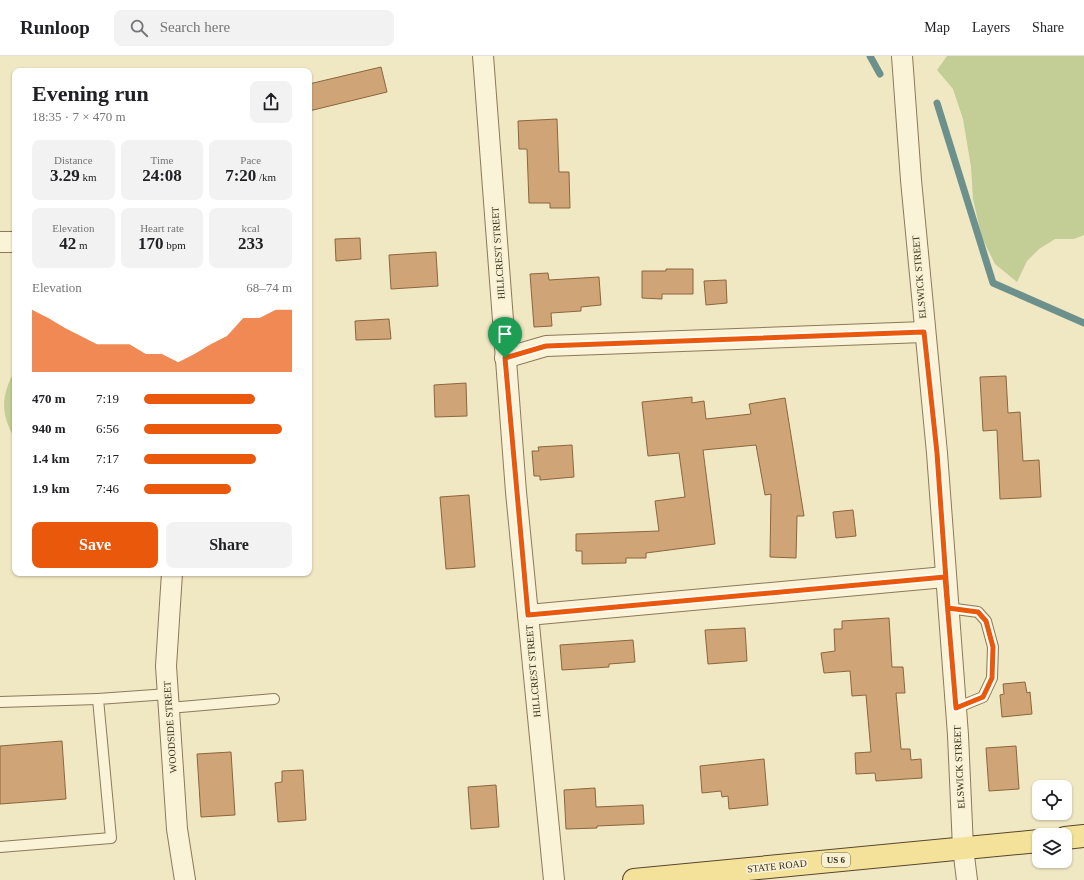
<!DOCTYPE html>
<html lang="en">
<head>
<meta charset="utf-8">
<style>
	:root { --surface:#fff; --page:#f2f2f2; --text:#202124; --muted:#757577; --line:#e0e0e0; --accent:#ea580c }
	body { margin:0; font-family:Georgia,serif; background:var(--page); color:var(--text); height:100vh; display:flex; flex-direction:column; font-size:15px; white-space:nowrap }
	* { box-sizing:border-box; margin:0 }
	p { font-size:13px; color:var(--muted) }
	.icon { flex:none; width:22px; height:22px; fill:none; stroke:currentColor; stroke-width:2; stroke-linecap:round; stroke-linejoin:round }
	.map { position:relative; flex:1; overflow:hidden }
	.panel { position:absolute; left:12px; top:12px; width:300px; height:508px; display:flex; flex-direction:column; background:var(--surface); border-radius:8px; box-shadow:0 1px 3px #0004 }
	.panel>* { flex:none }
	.controls { position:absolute; left:1032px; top:724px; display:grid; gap:8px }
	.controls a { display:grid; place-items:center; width:40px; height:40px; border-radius:8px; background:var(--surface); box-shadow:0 1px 3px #0004; font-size:20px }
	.pin { position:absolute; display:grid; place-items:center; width:34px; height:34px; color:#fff; margin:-41px -17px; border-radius:50% 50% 50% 0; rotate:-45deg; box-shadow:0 0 4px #0007 }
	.pin .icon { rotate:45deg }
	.round { display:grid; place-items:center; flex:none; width:42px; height:42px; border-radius:8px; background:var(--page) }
	.summary { display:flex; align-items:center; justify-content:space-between; height:68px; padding:0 20px }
	h1 { font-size:22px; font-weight:700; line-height:30px }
	.metrics { display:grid; grid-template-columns:repeat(3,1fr); gap:6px; height:68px; padding:4px 20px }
	.metrics div { display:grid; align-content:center; border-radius:8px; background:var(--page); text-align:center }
	.metrics b { font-size:17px; font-weight:700 }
	.metrics small { font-size:11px; font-weight:400 }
	.metrics p { font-size:11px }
	.chart { height:112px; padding:8px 20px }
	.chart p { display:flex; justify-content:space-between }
	.chart svg { width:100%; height:72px; margin-top:4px; fill:var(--accent); opacity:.7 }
	.action { display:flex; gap:8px; margin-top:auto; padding:8px 20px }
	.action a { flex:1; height:46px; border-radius:8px; background:var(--accent); color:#fff; font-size:16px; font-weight:700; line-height:46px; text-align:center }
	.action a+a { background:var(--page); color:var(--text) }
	ul { padding:0 20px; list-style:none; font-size:13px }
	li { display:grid; grid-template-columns:64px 48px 1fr; align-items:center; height:30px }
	li i { height:10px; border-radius:5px; background:var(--accent) }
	header { display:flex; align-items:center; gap:24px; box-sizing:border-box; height:56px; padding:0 20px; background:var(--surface); border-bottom:1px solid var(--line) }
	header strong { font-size:19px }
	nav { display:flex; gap:22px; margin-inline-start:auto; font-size:14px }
	.search { width:280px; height:36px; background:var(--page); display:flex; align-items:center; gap:10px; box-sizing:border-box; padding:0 14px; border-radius:8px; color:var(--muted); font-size:15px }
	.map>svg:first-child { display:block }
</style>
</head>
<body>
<header>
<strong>Runloop</strong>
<div class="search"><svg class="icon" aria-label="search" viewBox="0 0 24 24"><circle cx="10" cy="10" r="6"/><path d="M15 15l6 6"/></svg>Search here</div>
<nav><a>Map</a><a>Layers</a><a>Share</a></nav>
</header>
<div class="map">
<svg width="1084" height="824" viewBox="0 0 1084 824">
	<rect width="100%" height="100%" fill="#f0e7c3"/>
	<g fill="#c2ce96">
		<polygon points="947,0 1084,0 1084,179 1074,183 1055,183 1039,193 1027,205 1017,226 995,208 982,182 973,143 971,111 963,63 953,33 937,14"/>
		<path d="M15,314v69c-15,-25 -14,-44 0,-69z"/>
	</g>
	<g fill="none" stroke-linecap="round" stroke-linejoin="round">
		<g stroke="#6c918c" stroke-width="7">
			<polyline points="870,0 880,18"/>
			<polyline points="937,47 993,227 1084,267"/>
		</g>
	</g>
	<g fill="#cfa577" stroke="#8b653e">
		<polygon points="381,11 387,36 309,55 309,28"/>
		<polygon points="557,63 559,116 569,116 570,152 550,152 550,147 529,147 527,93 519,93 518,65"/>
		<polygon points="360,182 361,203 336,205 335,183"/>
		<polygon points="436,196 438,230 391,233 389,199"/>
		<polygon points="666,213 693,213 693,238 662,238 662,243 642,242 642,215 666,215"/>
		<polygon points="548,217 549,224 599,221 601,249 581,251 581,255 551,257 552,270 534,271 530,218"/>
		<polygon points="726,224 727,247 706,249 704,225"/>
		<polygon points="389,263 391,283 356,284 355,265"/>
		<polygon points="1006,320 1008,357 1020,356 1023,405 1039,404 1041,441 1000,443 997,374 983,375 980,321"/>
		<polygon points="466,327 467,360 435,361 434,329"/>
		<polygon points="692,341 692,347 704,345 706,363 751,358 749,348 785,342 804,460 797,460 796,502 770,501 771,438 765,439 756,389 703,394 715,488 646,497 646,502 626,502 626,507 582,508 582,495 576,495 576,478 659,475 655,445 685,441 679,397 648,400 642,346"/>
		<polygon points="572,389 574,421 540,424 540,420 534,420 532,395 539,395 538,391"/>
		<polygon points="469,439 475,511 446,513 440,441"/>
		<polygon points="853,454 856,480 836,482 833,456"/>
		<polygon points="889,562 892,611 903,611 905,637 896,637 901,693 910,693 911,704 921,703 922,722 876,725 875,717 856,718 855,697 871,696 866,639 852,640 850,615 824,617 821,597 835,595 834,573 842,573 842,565"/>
		<polygon points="745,572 747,605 708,608 705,574"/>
		<polygon points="633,584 635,606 609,608 609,611 562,614 560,589"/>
		<polygon points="1025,626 1027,637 1030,636 1032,658 1002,661 1000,639 1004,638 1003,628"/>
		<polygon points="62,685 66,743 0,748 0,690"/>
		<polygon points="1016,690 1019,733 989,735 986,692"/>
		<polygon points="231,696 235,759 201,761 197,698"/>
		<polygon points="764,703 768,749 729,753 728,740 722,741 721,735 702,737 700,710"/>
		<polygon points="303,714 306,764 278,766 275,727 282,726 282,715"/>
		<polygon points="496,729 499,771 471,773 468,731"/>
		<polygon points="595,732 596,751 643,749 644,768 597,770 597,772 566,773 564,734"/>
	</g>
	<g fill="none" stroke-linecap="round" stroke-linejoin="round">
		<g stroke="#8b7959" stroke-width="12">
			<g id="lane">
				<polyline points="948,552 978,556 986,565 993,591 992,622 983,641 956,652"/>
				<polyline points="0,646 98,643"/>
				<polyline points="169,652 274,643"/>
				<polyline points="0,791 111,782 98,643 168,638"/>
			</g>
		</g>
		<g stroke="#8b7959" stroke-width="22">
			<g id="street">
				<polyline points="483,0 516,436 554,824"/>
				<polyline points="902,0 911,124 937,397 958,679 963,792 967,824"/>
				<polyline points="0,186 15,186"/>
				<polyline points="505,302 546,290 924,276"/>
				<polyline points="172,517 166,610 177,773 185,824"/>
				<polyline points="528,559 945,521"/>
			</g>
		</g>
		<g stroke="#58462d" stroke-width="24">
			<g id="primary">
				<polyline points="1065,782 1084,780"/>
				<polyline points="634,824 1039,785"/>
			</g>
		</g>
		<use href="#lane" stroke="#faf3d7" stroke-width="10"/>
		<use href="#street" stroke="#faf3d7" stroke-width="20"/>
		<use href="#primary" stroke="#f4e29a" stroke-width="22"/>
	</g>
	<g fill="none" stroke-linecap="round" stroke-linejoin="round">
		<g stroke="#fff" stroke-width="8">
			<polyline id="route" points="505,302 528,559 945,521 956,652 983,641 992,622 993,591 986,565 978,556 948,552 937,397 924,276 546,290 505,302"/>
		</g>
		<use href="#route" stroke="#ea580c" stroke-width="5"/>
	</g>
	<g text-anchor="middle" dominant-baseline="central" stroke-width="3.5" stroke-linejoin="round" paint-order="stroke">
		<rect fill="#f7f0d3" stroke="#736854" stroke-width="1" x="822" y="797" width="28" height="14" rx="3"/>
		<g font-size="9" font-weight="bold" fill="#3a2e1e">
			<text x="836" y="804">US 6</text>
		</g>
		<g font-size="10" fill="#3a2e1e" stroke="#f7f0d3">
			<text transform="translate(498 197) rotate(-94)">HILLCREST STREET</text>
			<text transform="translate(919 221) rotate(-95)">ELSWICK STREET</text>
			<text transform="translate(533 615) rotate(-95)">HILLCREST STREET</text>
			<text transform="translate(170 671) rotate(-94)">WOODSIDE STREET</text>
			<text transform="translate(959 711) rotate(-93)">ELSWICK STREET</text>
			<text transform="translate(777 810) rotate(-6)">STATE ROAD</text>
		</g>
	</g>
</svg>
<div class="controls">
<a><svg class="icon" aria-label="locate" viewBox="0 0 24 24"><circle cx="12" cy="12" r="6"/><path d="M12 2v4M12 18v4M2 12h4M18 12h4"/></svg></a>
<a><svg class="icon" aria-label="layers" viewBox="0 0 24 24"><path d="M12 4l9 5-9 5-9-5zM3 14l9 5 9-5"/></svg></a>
</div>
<div class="pin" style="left:505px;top:302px;background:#1e9e55"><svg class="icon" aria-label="arrive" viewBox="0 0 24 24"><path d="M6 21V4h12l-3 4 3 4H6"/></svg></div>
<section class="panel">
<div class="summary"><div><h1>Evening run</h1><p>18:35 · 7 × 470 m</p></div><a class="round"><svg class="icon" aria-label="share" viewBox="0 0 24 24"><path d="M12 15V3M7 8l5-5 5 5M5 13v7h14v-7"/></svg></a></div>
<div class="metrics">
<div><p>Distance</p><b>3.29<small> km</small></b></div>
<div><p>Time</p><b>24:08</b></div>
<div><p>Pace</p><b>7:20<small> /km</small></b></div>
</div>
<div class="metrics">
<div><p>Elevation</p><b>42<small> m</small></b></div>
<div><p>Heart rate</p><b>170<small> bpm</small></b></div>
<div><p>kcal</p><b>233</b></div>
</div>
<div class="chart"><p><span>Elevation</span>68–74 m</p>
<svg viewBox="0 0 160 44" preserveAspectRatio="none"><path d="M0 44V6L10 11L20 17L30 22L40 27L50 27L60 27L70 33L80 33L90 38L100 33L110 27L120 22L130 11L140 11L150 6L160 6V44z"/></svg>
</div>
<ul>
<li><b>470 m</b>7:19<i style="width:75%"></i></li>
<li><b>940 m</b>6:56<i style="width:93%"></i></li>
<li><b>1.4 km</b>7:17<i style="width:76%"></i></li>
<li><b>1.9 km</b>7:46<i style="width:59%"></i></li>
</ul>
<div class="action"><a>Save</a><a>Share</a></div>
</section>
</div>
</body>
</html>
